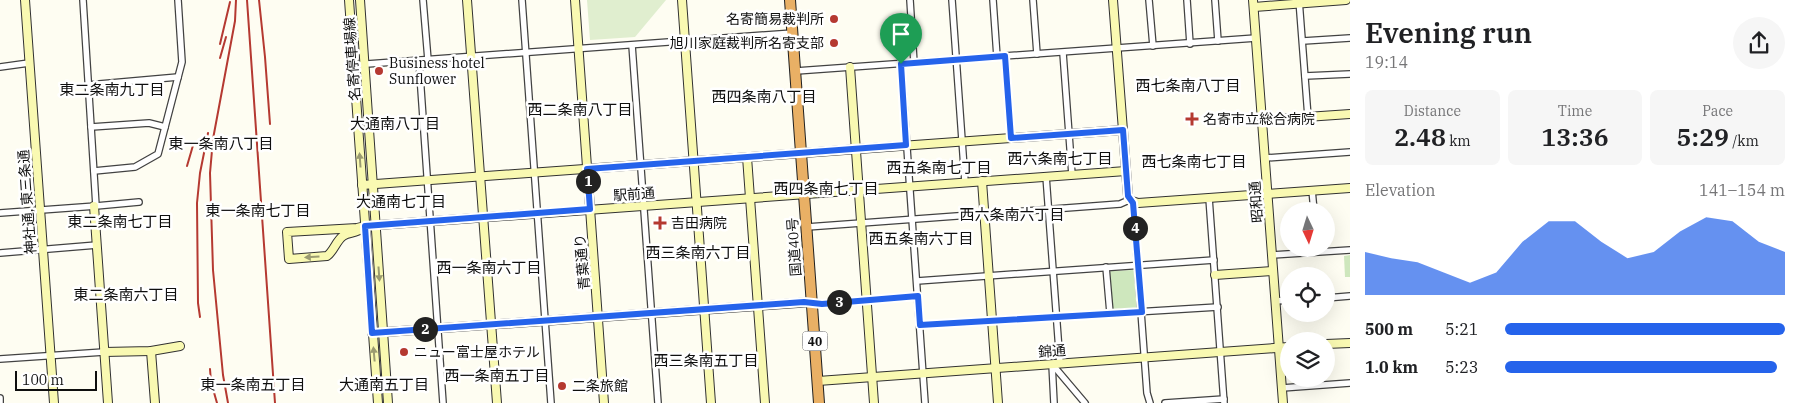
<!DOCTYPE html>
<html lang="en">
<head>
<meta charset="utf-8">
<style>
	:root { --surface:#fff; --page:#f6f6f6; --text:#202124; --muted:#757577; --accent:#2563eb }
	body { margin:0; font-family:"IBM Plex Serif","Noto Sans JP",serif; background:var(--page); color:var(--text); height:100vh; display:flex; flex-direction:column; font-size:19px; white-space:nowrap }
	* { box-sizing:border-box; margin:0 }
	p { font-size:16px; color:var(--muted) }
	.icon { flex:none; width:28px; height:28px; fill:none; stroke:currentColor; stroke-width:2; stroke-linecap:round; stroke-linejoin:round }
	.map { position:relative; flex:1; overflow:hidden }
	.panel { display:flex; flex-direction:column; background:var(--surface); width:450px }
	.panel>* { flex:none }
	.needle { width:32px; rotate:176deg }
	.controls { position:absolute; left:1280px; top:202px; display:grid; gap:10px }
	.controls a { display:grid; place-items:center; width:55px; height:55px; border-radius:50%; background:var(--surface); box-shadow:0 5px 20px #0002; font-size:25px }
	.scale { position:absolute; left:15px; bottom:12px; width:82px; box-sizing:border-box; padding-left:5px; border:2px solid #0f0f0f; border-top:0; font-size:14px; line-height:18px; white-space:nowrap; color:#0f0f0f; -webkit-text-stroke:4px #fff; paint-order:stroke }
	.pin { position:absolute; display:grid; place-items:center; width:42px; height:42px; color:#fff; margin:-51px -21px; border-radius:50% 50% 50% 0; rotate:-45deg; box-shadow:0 0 5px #0007 }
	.pin .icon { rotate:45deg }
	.km { position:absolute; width:25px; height:25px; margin:-12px; border-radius:50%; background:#222; color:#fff; font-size:14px; line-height:25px; text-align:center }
	.round { display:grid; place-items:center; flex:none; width:52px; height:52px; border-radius:26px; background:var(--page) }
	.overview { display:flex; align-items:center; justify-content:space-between; height:85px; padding:0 15px }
	h1 { font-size:28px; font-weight:600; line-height:38px }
	.figures { display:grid; grid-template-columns:repeat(3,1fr); gap:8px; height:85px; padding:5px 15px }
	.figures div { display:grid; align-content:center; border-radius:8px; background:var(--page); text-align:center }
	.figures b { font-size:25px; font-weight:600 }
	.figures small { font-size:14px; font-weight:400 }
	.figures p { font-size:14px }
	.chart { height:140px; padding:10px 15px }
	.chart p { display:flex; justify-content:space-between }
	.chart svg { width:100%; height:90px; margin-top:5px; fill:var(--accent); opacity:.7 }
	ul { padding:0 15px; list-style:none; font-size:16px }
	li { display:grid; grid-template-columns:80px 60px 1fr; align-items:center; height:38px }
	li i { height:12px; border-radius:6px; background:var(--accent) }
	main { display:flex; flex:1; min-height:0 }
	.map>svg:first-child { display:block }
</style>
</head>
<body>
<main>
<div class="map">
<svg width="1350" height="403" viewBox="0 0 1350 403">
	<rect width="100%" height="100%" fill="#fefdf2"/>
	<g fill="#cee7bd">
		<polygon points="1350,255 1350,277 1345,277 1344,256"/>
		<polygon points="1133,270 1135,272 1138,307 1135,309 1114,310 1112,309 1109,274 1111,271"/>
	</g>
	<polygon fill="#e0eecf" points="587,0 666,0 635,37 590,40"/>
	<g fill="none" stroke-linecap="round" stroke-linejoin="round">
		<g stroke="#424242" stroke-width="8">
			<g id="street">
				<polyline points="423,0 428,60"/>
				<polyline points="522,0 551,403"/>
				<polyline points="910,0 914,63"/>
				<polyline points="952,0 965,182"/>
				<polyline points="993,0 997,57"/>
				<polyline points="1033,0 1037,54"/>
				<polyline points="1149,0 1153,46"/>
				<polyline points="1187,0 1190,44"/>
				<polyline points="1215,0 1218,41"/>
				<polyline points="1299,0 1308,117"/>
				<polyline points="1303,41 1350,38"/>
				<polyline points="632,45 658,403"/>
				<polyline points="1063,53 1072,175"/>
				<polyline points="1005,56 1011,138"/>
				<polyline points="419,61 443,403"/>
				<polyline points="901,63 925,403"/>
				<polyline points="353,65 793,33"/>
				<polyline points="0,67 29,63"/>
				<polyline points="796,71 1256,38"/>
				<polyline points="1305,76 1350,74"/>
				<polyline points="88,85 178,77"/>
				<polyline points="91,127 149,123 165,127"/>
				<polyline points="1265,158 1350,152"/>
				<polyline points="94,171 135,167 158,154 182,62 178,0"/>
				<polyline points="1046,176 1060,364"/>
				<polyline points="1312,190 1314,211"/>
				<polyline points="1209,198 1224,403"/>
				<polyline points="1133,203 1147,393 1150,403"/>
				<polyline points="96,206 139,202"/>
				<polyline points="0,213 96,206 83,0"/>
				<polyline points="807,227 1120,204 1129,200"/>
				<polyline points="0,253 97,245"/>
				<polyline points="1272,255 1350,250"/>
				<polyline points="1106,267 1110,313"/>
				<polyline points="917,281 1214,260"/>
				<polyline points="1326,298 1350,296"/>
				<polyline points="1275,301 1289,300"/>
				<polyline points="812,302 822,304 918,296"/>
				<polyline points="920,325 1218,307"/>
				<polyline points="0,359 104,352"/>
				<polyline points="1052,364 1085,403"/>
				<polyline points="1052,364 1054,403"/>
				<polyline points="1282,388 1350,383"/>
				<polyline points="0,398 0,403"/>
				<polyline points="1165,403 1224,399"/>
			</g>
		</g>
		<g stroke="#313131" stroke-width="10">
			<g id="secondary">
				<polyline points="25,0 54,403"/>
				<polyline points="349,0 378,403"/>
				<polyline points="360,0 388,403"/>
				<polyline points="467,0 497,403"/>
				<polyline points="575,0 604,403"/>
				<polyline points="682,0 711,403"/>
				<polyline points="1113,0 1128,196 1129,200 1138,203 1350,188"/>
				<polyline points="1253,0 1283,403"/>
				<polyline points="1254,7 1346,0"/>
				<polyline points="850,67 874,403"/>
				<polyline points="1262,120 1350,114"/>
				<polyline points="747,157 765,403"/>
				<polyline points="982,181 998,403"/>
				<polyline points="362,185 1123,130"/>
				<polyline points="94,206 108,403"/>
				<path d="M365,226c-10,9 -15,5 -22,10 -7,5 -9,15 -16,20l-38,3 -2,-27 70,-4 8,-2 761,-55"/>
				<polyline points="1215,275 1273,271"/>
				<polyline points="372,333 812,302"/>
				<polyline points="1326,344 1350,343"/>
				<polyline points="151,351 155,403"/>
				<polyline points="104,352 151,351 180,346"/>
				<polyline points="818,381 1289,347"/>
			</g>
		</g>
		<g stroke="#202020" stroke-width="12">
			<polyline id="highway" points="790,0 819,403"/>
		</g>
		<use href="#street" stroke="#fff" stroke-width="5.5"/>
		<use href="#secondary" stroke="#f9f9b2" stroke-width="8"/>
		<use href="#highway" stroke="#e9b065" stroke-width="10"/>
		<g stroke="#b53931" stroke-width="2">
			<polyline points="247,0 275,403"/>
			<polyline points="259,0 265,57 270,124"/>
			<polyline points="220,44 230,2"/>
			<polyline points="220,58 226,37"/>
			<polyline points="187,166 194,142"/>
			<polyline points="200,317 198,303 197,203 200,173 208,133"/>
			<polyline points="210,369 211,382 217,403"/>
			<polyline points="228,403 223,375 213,270 210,173 213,139 235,21 236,0"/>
		</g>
	</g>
	<defs><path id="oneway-solid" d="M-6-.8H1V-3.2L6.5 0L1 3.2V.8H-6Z" transform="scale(1.25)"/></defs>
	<g fill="#9b9b71">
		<use href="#oneway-solid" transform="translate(360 160) rotate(-94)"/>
		<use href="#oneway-solid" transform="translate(312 257) rotate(177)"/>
		<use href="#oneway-solid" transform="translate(379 274) rotate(86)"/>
		<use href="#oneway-solid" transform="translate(374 354) rotate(-95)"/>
	</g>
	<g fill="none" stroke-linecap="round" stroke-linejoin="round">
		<g stroke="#fff" stroke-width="10">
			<polygon id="route" points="1005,56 1011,138 1123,130 1128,196 1133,203 1142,312 920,325 918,296 822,304 804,302 372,333 365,226 590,209 587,169 906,145 901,64"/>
		</g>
		<use href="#route" stroke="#2563eb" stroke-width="6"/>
	</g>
	<g fill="#b53931" stroke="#fff" stroke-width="2">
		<circle cx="834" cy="19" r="5"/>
		<circle cx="834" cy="43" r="5"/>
		<circle cx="379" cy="71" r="5"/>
		<path d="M1189.5 111.5h5v5h5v5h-5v5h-5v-5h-5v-5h5z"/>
		<path d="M657.5 215.5h5v5h5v5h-5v5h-5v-5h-5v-5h5z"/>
		<circle cx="404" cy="352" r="5"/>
		<circle cx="562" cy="386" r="5"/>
	</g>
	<g text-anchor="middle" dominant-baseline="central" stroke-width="5" stroke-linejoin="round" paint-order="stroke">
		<rect fill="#fff" stroke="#575757" stroke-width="1" x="802.5" y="331.5" width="25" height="19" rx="4"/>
		<g font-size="12" font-weight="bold" fill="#0f0f0f">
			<text x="815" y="341">40</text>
		</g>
		<g font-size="14" fill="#0f0f0f" stroke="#fff" text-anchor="start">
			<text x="824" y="19" text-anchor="end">名寄簡易裁判所</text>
			<text x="824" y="43" text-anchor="end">旭川家庭裁判所名寄支部</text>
			<text x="389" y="63">Business hotel<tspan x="389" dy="16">Sunflower</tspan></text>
			<text x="1203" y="119">名寄市立総合病院</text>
			<text x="671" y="223">吉田病院</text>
			<text x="414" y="352">ニュー富士屋ホテル</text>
			<text x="572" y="386">二条旅館</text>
		</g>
		<g font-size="14" fill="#0f0f0f" stroke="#fff">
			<text transform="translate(352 59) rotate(-94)">名寄停車場線</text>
			<text transform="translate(634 194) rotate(-4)">駅前通</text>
			<text transform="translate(27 202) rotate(-94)">神社通, 東三条通</text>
			<text transform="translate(1256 202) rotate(-94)">昭和通</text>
			<text transform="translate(794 247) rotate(-94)">国道40号</text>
			<text transform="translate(582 262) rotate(-95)">青葉通り</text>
			<text transform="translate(1052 351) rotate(-4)">錦通</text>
		</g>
		<g font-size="15" fill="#0f0f0f" stroke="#fff">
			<text x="1188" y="85">西七条南八丁目</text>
			<text x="112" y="89">東二条南九丁目</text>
			<text x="764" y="96">西四条南八丁目</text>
			<text x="580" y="109">西二条南八丁目</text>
			<text x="395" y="123">大通南八丁目</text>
			<text x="221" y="143">東一条南八丁目</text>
			<text x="1060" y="158">西六条南七丁目</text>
			<text x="1194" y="161">西七条南七丁目</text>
			<text x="939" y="167">西五条南七丁目</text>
			<text x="826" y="188">西四条南七丁目</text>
			<text x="401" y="201">大通南七丁目</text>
			<text x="258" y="210">東一条南七丁目</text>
			<text x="1012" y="214">西六条南六丁目</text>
			<text x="120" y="221">東二条南七丁目</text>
			<text x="921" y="238">西五条南六丁目</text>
			<text x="698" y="252">西三条南六丁目</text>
			<text x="489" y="267">西一条南六丁目</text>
			<text x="126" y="294">東二条南六丁目</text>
			<text x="706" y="360">西三条南五丁目</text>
			<text x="497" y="375">西一条南五丁目</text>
			<text x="253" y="384">東一条南五丁目</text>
			<text x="384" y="384">大通南五丁目</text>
		</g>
	</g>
</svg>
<div class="controls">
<a><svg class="needle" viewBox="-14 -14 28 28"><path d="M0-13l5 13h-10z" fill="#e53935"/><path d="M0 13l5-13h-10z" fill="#757577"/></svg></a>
<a><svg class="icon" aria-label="locate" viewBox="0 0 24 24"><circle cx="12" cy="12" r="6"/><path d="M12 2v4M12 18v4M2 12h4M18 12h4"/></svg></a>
<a><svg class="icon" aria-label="layers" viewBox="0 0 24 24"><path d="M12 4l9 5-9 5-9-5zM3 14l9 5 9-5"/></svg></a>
</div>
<div class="scale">100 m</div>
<div class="pin" style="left:901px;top:64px;background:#1e9e55"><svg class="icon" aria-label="arrive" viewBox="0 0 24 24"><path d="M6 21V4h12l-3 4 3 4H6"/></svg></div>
<b class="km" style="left:588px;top:181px">1</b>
<b class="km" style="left:425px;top:329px">2</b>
<b class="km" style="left:839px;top:302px">3</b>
<b class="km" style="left:1135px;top:228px">4</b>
</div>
<section class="panel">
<div class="overview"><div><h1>Evening run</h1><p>19:14</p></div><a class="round"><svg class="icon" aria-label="share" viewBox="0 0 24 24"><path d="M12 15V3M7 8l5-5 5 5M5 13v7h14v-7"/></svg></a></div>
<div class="figures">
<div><p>Distance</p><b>2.48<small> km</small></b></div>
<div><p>Time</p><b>13:36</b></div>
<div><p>Pace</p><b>5:29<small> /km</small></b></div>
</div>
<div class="chart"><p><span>Elevation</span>141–154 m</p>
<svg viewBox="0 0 160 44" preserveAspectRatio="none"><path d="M0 44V23L10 26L20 28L30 33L40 38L50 33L60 18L70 8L80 8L90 18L100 26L110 23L120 13L130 6L140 8L150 18L160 23V44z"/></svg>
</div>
<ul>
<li><b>500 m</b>5:21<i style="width:100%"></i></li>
<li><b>1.0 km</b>5:23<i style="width:97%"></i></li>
</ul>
</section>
</main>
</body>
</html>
